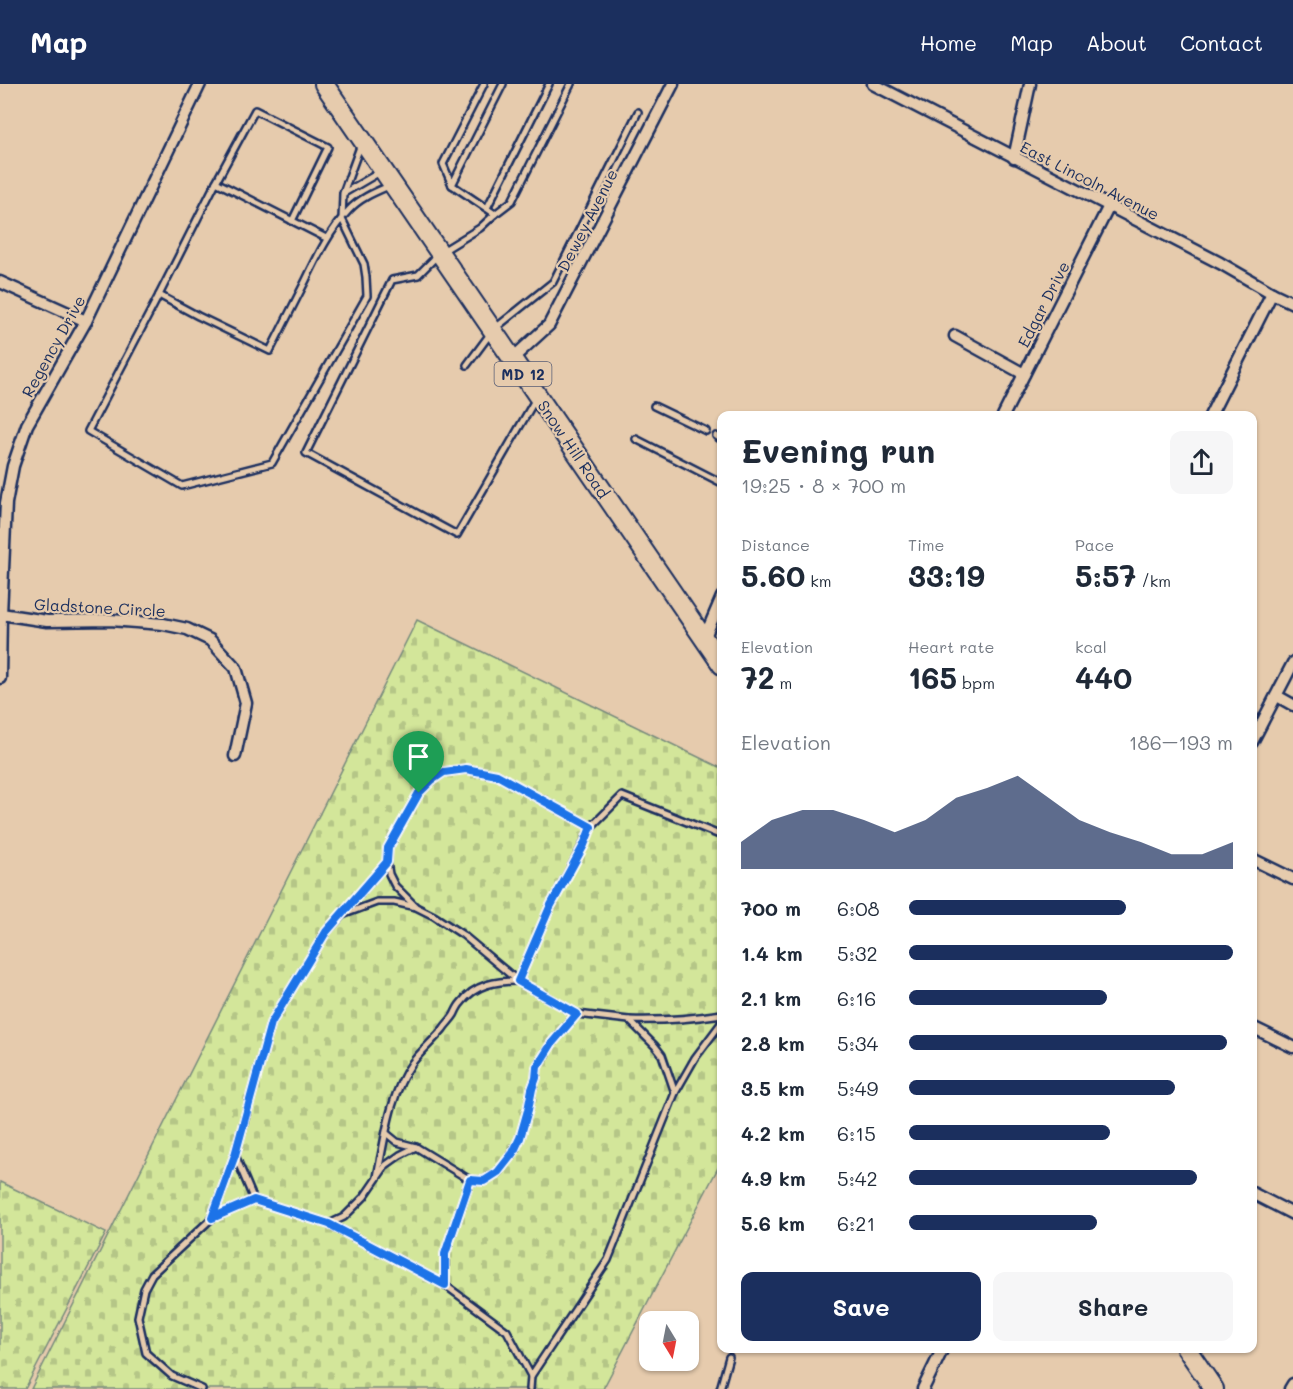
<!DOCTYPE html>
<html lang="en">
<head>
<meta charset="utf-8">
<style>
	:root { --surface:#fff; --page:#f6f6f7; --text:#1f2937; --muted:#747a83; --accent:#1b2f5e }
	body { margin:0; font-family:Mali,sans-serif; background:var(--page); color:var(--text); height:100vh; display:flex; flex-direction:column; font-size:22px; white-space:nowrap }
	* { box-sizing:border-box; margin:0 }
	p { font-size:20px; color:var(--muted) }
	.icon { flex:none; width:33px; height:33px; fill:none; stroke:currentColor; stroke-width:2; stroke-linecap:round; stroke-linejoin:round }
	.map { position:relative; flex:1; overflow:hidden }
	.details { position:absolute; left:717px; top:327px; width:540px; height:942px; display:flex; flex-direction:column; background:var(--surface); border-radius:12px; box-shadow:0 2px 4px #0004 }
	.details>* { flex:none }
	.needle { width:39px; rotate:170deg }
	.controls { position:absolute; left:639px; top:1227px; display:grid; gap:12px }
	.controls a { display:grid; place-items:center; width:60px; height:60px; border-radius:12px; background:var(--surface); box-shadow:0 2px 4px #0004; font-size:30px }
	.pin { position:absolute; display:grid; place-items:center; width:51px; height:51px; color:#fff; margin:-62px -26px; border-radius:50% 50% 50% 0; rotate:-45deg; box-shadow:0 0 6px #0007 }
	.pin .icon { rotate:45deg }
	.round { display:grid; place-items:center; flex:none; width:63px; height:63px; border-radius:12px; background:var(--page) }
	.summary { display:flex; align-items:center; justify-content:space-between; height:102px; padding:0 24px }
	h1 { font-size:33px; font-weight:700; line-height:45px }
	.metrics { display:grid; grid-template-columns:repeat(3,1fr); gap:9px; height:102px; padding:6px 24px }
	.metrics div { display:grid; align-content:center }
	.metrics b { font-size:30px; font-weight:700 }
	.metrics small { font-size:16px; font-weight:400 }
	.metrics p { font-size:16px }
	.chart { height:168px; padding:12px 24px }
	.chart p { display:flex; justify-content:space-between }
	.chart svg { width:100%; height:108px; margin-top:6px; fill:var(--accent); opacity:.7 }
	.primary-button { display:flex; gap:12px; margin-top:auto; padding:12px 24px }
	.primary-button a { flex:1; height:69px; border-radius:12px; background:var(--accent); color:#fff; font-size:24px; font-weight:700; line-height:69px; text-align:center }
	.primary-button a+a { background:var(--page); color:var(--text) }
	ul { padding:0 24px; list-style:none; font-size:20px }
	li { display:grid; grid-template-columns:96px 72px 1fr; align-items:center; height:45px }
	li i { height:15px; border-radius:8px; background:var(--accent) }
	header { display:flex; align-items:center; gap:36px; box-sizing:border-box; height:84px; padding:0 30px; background:var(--accent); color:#fff }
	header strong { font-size:28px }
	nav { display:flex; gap:33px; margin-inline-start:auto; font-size:21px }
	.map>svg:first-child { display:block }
</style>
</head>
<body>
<header>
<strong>Map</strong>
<nav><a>Home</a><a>Map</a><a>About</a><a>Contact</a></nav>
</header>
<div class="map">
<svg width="1293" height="1305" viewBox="0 0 1293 1305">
	<defs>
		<pattern id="cemetery-stones" width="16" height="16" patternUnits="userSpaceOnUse" patternTransform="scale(1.5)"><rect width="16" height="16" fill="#d3e69a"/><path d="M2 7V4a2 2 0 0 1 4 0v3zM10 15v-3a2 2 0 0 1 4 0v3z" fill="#b5c687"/></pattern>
	</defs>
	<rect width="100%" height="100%" fill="#e6cbad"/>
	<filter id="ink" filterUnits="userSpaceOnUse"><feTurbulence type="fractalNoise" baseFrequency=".0167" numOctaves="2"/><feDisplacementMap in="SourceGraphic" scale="12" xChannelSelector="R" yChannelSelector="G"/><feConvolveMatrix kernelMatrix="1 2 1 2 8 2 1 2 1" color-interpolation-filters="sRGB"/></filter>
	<g filter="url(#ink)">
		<g fill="url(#cemetery-stones)" stroke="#778a7c" stroke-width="1.5">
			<polygon points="417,536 721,684 721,1078 603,1305 31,1305"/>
			<polygon points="0,1098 106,1149 25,1305 0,1305"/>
		</g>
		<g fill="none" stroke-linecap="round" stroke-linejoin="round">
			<g stroke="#1b2f5e" stroke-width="10">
				<g id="service">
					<polyline points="484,0 443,80 452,101 495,130"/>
					<path d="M361,60l-18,49 -1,26 22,45 2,13 1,19 -95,167 -90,23 -94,-55 71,-136 39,21 72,35c12,-24 24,-47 36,-71 12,-25 24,-50 43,-70 11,-12 26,-18 40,-24"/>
					<polyline points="216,98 255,26 328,63 292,137"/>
					<polyline points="452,101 503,0"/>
					<polyline points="344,109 380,88"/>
					<polyline points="487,124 549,0"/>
					<polyline points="159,211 216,98 326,154"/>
					<polyline points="467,281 493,246 553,198 638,28"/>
					<polyline points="535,316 457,451 306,369 392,196 418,191 441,168 480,144 495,130 512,117 571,0"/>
					<polyline points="654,322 706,347"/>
					<polyline points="716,352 722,356"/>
					<polyline points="636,355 722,399"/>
					<polyline points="415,822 395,802 389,790 387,778 388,764 419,709 432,696 444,688 466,685 497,691 591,743"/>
					<polyline points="343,829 387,778"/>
					<path d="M629,936c31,1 61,-1 93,-6"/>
					<polyline points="675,1009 695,974 722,938"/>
					<polyline points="386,1049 397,1058 416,1063"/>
					<polyline points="235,1071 254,1116 329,1140 445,1201 507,1247 531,1292 530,1305"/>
					<path d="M377,1093c8,-38 12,-81 35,-114 9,-12 21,-22 31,-34 3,-5 8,-9 11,-14 2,-4 4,-9 7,-12 14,-19 35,-22 57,-22l32,-74 33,-62 8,-18 31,-31 100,40"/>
					<polyline points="470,1096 484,1097 498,1088 513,1069 520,1054 528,1026 532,1005 536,994 537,983 552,959 577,930 629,936 655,962 662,971 675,1009 608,1176 531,1292"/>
					<polyline points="212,1134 254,1116"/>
					<polyline points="329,1140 344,1133 364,1113 386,1081 400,1071 416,1063 470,1096 445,1170 445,1201"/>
					<polyline points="202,1305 172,1292 146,1269 138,1233 144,1205 152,1190 212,1134 235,1071 271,939 326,848 342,831 377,818 394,818 416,823 434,832 463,851 518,897 577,930"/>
					<polyline points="720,1305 729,1273"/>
				</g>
			</g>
			<g stroke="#1b2f5e" stroke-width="15">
				<g id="minor">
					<polyline points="873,0 1220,179 1272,209 1293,219"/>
					<polyline points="1014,74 1030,0"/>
					<polyline points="0,198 86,237"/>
					<polyline points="955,252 1024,290"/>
					<polyline points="513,274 549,241 673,0"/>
					<polyline points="1003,332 1109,122"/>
					<polyline points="1210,332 1272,209"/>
					<polyline points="1,530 47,537 110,536 163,540 187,545 210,556 236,584 246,619 235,672"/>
					<polyline points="704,555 722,513"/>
					<polyline points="0,594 1,530 6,419 13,382 27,341 86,237 200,0"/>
					<polyline points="1277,612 1293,621"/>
					<polyline points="1252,658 1293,579"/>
					<polyline points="1252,775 1293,795"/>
					<polyline points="1252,943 1293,963"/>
					<polyline points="1252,1109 1293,1130"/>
					<polyline points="923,1305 943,1264"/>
					<polyline points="1290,1305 1293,1300"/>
				</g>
			</g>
			<g stroke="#1b2f5e" stroke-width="22">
				<g id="primary">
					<path d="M324,0c134,193 264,388 398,581"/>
					<polyline points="1186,1264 1214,1305"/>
				</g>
			</g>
			<use href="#service" stroke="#e6cbad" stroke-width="5"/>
			<use href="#minor" stroke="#e6cbad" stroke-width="10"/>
			<use href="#primary" stroke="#e6cbad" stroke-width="18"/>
		</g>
	</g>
	<g fill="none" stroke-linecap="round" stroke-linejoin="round" filter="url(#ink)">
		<g stroke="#fff" stroke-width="12">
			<polygon id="route" points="466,685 497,691 591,743 584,761 550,823 518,897 577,930 552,959 537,983 536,994 532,1005 528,1026 520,1054 513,1069 498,1088 484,1097 470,1096 445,1170 445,1201 329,1140 254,1116 212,1134 235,1071 271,939 326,848 387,778 388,764 419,709 432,696 444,688"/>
		</g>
		<use href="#route" stroke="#1a73e8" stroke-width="8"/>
	</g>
	<g text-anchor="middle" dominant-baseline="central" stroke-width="4.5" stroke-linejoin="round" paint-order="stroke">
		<rect fill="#e6cbad" stroke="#585e76" stroke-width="1.5" x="494.5" y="278" width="57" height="24" rx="4.5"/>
		<g font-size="15" font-weight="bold" fill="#1b2f5e">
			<text x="523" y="290">MD 12</text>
		</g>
		<g font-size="16" fill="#1b2f5e" stroke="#e6cbad">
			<text transform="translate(1090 96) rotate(27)">East Lincoln Avenue</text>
			<text transform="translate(587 136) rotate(-63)">Dewey Avenue</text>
			<text transform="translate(1043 220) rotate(-63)">Edgar Drive</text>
			<text transform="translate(53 262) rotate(-61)">Regency Drive</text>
			<text transform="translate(574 365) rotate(56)">Snow Hill Road</text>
			<text transform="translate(100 523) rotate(3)">Gladstone Circle</text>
		</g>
	</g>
</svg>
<div class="controls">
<a><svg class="needle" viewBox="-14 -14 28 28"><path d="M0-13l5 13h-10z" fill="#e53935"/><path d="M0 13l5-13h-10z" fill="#747a83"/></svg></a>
</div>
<div class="pin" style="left:419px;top:709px;background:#1e9e55"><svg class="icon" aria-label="arrive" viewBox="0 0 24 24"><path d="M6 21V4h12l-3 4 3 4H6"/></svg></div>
<section class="details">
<div class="summary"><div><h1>Evening run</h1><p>19:25 · 8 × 700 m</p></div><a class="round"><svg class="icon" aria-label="share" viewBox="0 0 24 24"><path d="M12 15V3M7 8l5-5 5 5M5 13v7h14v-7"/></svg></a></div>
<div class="metrics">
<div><p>Distance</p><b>5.60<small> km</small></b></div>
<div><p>Time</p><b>33:19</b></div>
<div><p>Pace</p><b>5:57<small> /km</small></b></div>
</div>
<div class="metrics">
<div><p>Elevation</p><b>72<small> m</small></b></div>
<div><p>Heart rate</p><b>165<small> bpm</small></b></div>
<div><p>kcal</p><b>440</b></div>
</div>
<div class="chart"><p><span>Elevation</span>186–193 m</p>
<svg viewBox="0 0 160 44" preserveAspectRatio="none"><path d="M0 44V33L10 24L20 20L30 20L40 24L50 29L60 24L70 15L80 11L90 6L100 15L110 24L120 29L130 33L140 38L150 38L160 33V44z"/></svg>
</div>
<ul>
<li><b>700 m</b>6:08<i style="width:67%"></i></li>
<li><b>1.4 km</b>5:32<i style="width:100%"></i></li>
<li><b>2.1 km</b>6:16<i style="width:61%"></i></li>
<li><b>2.8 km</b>5:34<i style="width:98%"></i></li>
<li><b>3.5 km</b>5:49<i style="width:82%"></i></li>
<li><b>4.2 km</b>6:15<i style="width:62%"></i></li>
<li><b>4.9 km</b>5:42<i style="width:89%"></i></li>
<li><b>5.6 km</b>6:21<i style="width:58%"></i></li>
</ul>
<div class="primary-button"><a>Save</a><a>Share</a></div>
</section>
</div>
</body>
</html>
